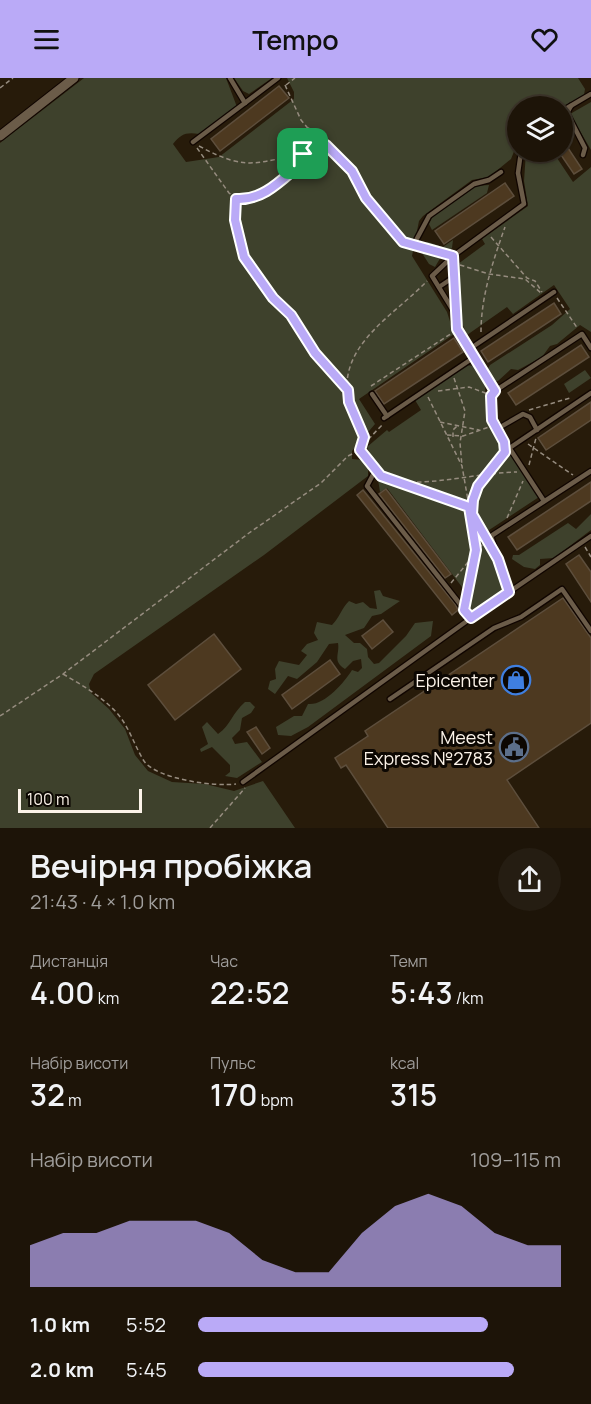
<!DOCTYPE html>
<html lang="uk">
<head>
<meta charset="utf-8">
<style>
	:root { --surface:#1d1408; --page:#251d12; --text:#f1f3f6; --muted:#a09e9c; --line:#3b3329; --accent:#baaaf7 }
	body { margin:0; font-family:Manrope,sans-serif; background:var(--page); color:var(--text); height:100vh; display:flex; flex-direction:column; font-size:22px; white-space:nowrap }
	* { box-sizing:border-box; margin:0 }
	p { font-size:20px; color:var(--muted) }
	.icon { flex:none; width:33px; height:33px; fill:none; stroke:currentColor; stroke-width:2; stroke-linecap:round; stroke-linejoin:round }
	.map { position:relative; height:750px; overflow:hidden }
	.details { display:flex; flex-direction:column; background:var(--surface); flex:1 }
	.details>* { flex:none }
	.controls { position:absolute; left:507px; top:18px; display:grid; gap:12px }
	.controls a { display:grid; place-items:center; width:66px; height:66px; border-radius:50%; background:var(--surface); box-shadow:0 2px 4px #0004,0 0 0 2px var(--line); font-size:30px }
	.scale { position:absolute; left:18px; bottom:15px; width:124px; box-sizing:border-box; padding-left:6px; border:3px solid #fcf3e9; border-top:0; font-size:16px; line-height:21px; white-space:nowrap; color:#fcf3e9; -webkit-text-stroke:4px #0c0702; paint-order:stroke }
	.pin { position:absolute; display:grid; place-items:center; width:51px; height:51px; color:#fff; margin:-26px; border-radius:12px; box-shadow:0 3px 9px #0006 }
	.round { display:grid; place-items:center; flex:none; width:63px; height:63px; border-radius:32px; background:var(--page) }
	.head { display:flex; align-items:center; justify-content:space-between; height:102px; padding:0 30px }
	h1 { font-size:33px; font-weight:600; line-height:45px }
	.figures { display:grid; grid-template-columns:repeat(3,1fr); gap:9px; height:102px; padding:6px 30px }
	.figures div { display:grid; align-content:center }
	.figures b { font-size:30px; font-weight:600 }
	.figures small { font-size:16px; font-weight:400 }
	.figures p { font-size:16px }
	.chart { height:168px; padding:12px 30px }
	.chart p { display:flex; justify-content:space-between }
	.chart svg { width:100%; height:108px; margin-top:6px; fill:var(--accent); opacity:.7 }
	ul { padding:0 30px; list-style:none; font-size:20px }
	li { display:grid; grid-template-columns:96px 72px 1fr; align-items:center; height:45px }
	li i { height:15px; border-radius:8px; background:var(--accent) }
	header { display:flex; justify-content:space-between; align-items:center; height:78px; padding:0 30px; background:var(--accent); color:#111; font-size:27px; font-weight:600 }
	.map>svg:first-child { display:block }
</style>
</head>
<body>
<header><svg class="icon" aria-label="menu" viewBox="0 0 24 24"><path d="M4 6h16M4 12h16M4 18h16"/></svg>Tempo<svg class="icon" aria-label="heart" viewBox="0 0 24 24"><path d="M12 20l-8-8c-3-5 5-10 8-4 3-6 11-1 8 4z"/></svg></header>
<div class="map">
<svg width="591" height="750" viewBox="0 0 591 750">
	<rect width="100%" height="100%" fill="#271b0a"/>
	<g fill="#3e412c">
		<path d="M84,0h142l11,29 -38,27c-13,-2 -18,0 -26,10l13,18 33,-5 75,-58v-7l-7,-14h291l7,11 -1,6 -21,12 -45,-1 -1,38 -6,15 -22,18 -17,3 -49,36 -4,5 -7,35 35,56 7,22 -95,65 16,25 -23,27v8l11,1 5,8v8l-104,79 -170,119 -5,10 2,9 18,16 16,20 10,26 13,16 24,11 33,2 29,7 29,-10 32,47h-295v-685z"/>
		<polygon points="234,0 272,0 249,16 243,13"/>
		<polygon points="591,24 591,72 570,36"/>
		<polygon points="526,74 553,74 573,104 591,89 591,254 580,247 557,266 550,268 542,279 518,292 511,291 498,303 492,304 486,294 490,287 552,247 570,231 554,207 513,236 507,229 467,257 461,243 458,186 485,166 482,161 528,128 524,103"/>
		<polygon points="489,107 487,115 432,152 429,146 433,137 474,108"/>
		<polygon points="453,162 452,170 442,177 435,189 429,186 420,172 421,166 428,164 443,169"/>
		<polygon points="467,287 473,288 485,308 487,339 496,359 509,372 539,419 480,458 496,484 503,513 472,535 462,523 468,517 387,410 380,414 376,389 367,369 387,352 389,354 421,332 415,322"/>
		<polygon points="585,292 591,300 569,315 564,306"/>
		<polygon points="591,436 591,452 554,480 540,481 540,487 535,491 524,489 512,481 513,477 519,477 568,445 576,451"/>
		<path d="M380,512l3,6 17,5 -19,13 -9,2 -8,12 -19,7 9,8h6l7,6 1,8 6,7 5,-1 27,-27 9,-13 18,-2 -2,15 -123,91 -17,9 -13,-1 -2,-8 18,-11h8l6,-12c16,2 36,-21 44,-34l6,2 4,-4 -1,-9 -8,2 -8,8c-13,-8 -5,-15 -7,-26l-9,1 -12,18 -20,17 -9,-3 -13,18 -7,-5 2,-8 6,-2 -1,-10 4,-8 20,4 8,-10 -6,-4 6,-7 11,-4 -4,-7 3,-11 15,3c8,-8 9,-16 17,-24l7,3 7,-2 7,6 7,1 -3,-18z"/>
		<path d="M245,624h5l5,5 -4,6 -9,5 -2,12 -8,8 3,6 12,-2 15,20 -25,16 -12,-2 5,-4v-7l-18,-18 -11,5 -1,-3 8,-5 -6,-17 5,-5 11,12c13,-9 14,-21 27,-32z"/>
	</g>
	<g fill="#4d3920" stroke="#5d4e3c" stroke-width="1.5">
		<polygon points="279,8 289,20 220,73 211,61"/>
		<polygon points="562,61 582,91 574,96 559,74 562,74"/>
		<polygon points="505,105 514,118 444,166 435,153"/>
		<polygon points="554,225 561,236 488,284 481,273"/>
		<polygon points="454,260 463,274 384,326 375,313"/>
		<polygon points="581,267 589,279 516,327 508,315"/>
		<polygon points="591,324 591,342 546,372 538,360"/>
		<polygon points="591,404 591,423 517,472 508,459"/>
		<polygon points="386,411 451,496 445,500 379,416"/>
		<polygon points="363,412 455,526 458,532 452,537 357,417"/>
		<polygon points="579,477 591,494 591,524 566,486"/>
		<polygon points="563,520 591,560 591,645 507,702 539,750 388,750 346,687 341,690 335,680 368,658 365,653"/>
		<polygon points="383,542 393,554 372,571 362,558"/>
		<polygon points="214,556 241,591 175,642 148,607"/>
		<polygon points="330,582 340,596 292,631 282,617"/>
		<polygon points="256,649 270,670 262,676 247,654"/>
	</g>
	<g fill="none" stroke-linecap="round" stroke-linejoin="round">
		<g stroke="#100500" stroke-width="7">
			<g id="service">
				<polyline points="230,0 245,25"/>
				<polyline points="571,28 567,35 585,70 583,77"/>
				<polyline points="562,33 591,16"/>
				<polyline points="193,64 278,0"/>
				<polyline points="413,168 429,138 474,106 489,102 501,94"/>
				<polyline points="453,178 432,198 454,234"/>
				<polyline points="439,209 454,199"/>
				<polyline points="554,214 468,272 495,313 582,256 591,270"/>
				<polyline points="468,272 457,251 453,178 524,126 518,95 521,74"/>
				<polyline points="372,316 387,338"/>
				<polyline points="384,340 473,280"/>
				<polyline points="537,352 530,339 523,336 497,351 544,423"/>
				<polyline points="511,369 591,315"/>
				<polyline points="375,393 367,408 471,540"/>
				<polyline points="509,514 491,458 591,393"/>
				<polyline points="390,621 494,550 521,539 562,511 591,553"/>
				<polyline points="243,704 471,540 591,458"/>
			</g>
		</g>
		<g stroke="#100500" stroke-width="11">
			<polyline id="minor" points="0,58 74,0"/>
		</g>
		<g stroke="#968c7f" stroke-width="1.5" stroke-dasharray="4.5 3" stroke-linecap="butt">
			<polyline points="285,7 301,42 317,61 346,85 366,120 407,166"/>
			<polyline points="286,7 295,0"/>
			<polyline points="0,10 13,0"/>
			<path d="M199,68c53,29 59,13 111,8"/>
			<path d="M197,70l32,45c26,23 71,-29 89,-46l7,-1"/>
			<polyline points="304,83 303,66 309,49"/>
			<polyline points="235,121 235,142 244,179 273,220 291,237 315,275 348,312"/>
			<polyline points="491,159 527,200 535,203 542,214"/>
			<polyline points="420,170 445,176"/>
			<polyline points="460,187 489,196 525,201 541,215"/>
			<polyline points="557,220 578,251"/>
			<path d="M481,254c0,-36 12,-71 24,-105"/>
			<polyline points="454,300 465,333 460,365 462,388"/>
			<polyline points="371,308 452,255"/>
			<polyline points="438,313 469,309 488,316"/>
			<polyline points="428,319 462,388 469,428"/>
			<polyline points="491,319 491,334 494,346"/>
			<polyline points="529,332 570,320"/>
			<polyline points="440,344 479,352"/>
			<polyline points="447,357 463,358 492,348"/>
			<polyline points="453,359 453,352 457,348"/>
			<polyline points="528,366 573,397"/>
			<polyline points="363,367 382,347"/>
			<path d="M360,372c8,-17 -7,-30 -11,-47 -14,-57 46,-88 78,-122"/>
			<polyline points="529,387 536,360"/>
			<polyline points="380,397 469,429 484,458"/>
			<path d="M402,404c38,2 76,-9 115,-10"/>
			<polyline points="472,434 478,408 505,374"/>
			<polyline points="507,440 523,403"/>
			<polyline points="585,469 591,479"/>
			<polyline points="451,505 486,462"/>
			<polyline points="466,522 476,472 473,438"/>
			<path d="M63,596c19,11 38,22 53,38 13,14 18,33 28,49 12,18 72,26 92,23"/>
			<polyline points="0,638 63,596 249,455 321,405 348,378 360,372 372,386"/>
			<polyline points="210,750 245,710"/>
		</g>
		<use href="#service" stroke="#6b5c49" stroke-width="4.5"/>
		<use href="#minor" stroke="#6b5c49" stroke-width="9"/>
	</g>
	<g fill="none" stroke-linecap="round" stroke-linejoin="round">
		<g stroke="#fff" stroke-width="12">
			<path id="route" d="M303,76l1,7c-21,17 -40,40 -68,38l-1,21 9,37 29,41 18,17 24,38 33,37 1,12 15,35 -4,13 21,26 88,31 7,43 -12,60 7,8 38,-26 -11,-33 -26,-45 1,-14 5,-14 27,-34 -1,-10 -12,-22 -1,-24 4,-5 -38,-62 -4,-73 -50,-14 -37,-44 -14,-27 -26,-26c-9,2 -14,8 -23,9"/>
		</g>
		<use href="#route" stroke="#baaaf7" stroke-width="8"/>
	</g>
	<defs>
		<g id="shop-ring" transform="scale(1.5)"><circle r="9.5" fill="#0c0702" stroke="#3f7fe0" stroke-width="1.5"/><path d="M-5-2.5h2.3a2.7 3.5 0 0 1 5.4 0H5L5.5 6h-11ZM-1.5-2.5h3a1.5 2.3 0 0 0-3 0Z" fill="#3f7fe0"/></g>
		<g id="civic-ring" transform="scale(1.5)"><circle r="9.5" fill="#0c0702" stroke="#5c6f8a" stroke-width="1.5"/><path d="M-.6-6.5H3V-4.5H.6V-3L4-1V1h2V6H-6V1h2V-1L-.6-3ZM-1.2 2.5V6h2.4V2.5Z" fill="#5c6f8a"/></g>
	</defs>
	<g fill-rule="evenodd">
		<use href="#shop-ring" x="516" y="602"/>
		<use href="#civic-ring" x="514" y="669"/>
	</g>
	<g text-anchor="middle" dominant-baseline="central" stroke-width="6" stroke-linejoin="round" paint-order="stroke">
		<g font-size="18" fill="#fcf3e9" stroke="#0c0702" text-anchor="end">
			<text x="495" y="602">Epicenter</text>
			<text x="493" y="659">Meest<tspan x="493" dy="21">Express №2783</tspan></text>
		</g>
	</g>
</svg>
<div class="controls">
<a><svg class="icon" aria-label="layers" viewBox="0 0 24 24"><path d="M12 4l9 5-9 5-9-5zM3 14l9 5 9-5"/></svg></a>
</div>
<div class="scale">100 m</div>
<div class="pin" style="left:303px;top:76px;background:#1e9e55"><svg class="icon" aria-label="arrive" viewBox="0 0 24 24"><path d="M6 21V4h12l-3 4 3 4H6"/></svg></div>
</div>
<section class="details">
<div class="head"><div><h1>Вечірня пробіжка</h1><p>21:43 · 4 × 1.0 km</p></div><a class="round"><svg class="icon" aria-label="share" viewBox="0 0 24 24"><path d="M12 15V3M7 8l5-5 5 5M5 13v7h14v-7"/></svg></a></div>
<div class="figures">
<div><p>Дистанція</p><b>4.00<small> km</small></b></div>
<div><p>Час</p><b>22:52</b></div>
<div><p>Темп</p><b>5:43<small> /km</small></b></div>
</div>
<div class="figures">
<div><p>Набір висоти</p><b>32<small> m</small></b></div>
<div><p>Пульс</p><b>170<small> bpm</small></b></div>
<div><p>kcal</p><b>315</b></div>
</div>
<div class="chart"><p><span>Набір висоти</span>109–115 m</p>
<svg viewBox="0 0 160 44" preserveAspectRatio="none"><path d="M0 44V27L10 22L20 22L30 17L40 17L50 17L60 22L70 33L80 38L90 38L100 22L110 11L120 6L130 11L140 22L150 27L160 27V44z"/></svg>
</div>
<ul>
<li><b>1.0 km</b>5:52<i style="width:80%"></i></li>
<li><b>2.0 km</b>5:45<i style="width:87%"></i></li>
</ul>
</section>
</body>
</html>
